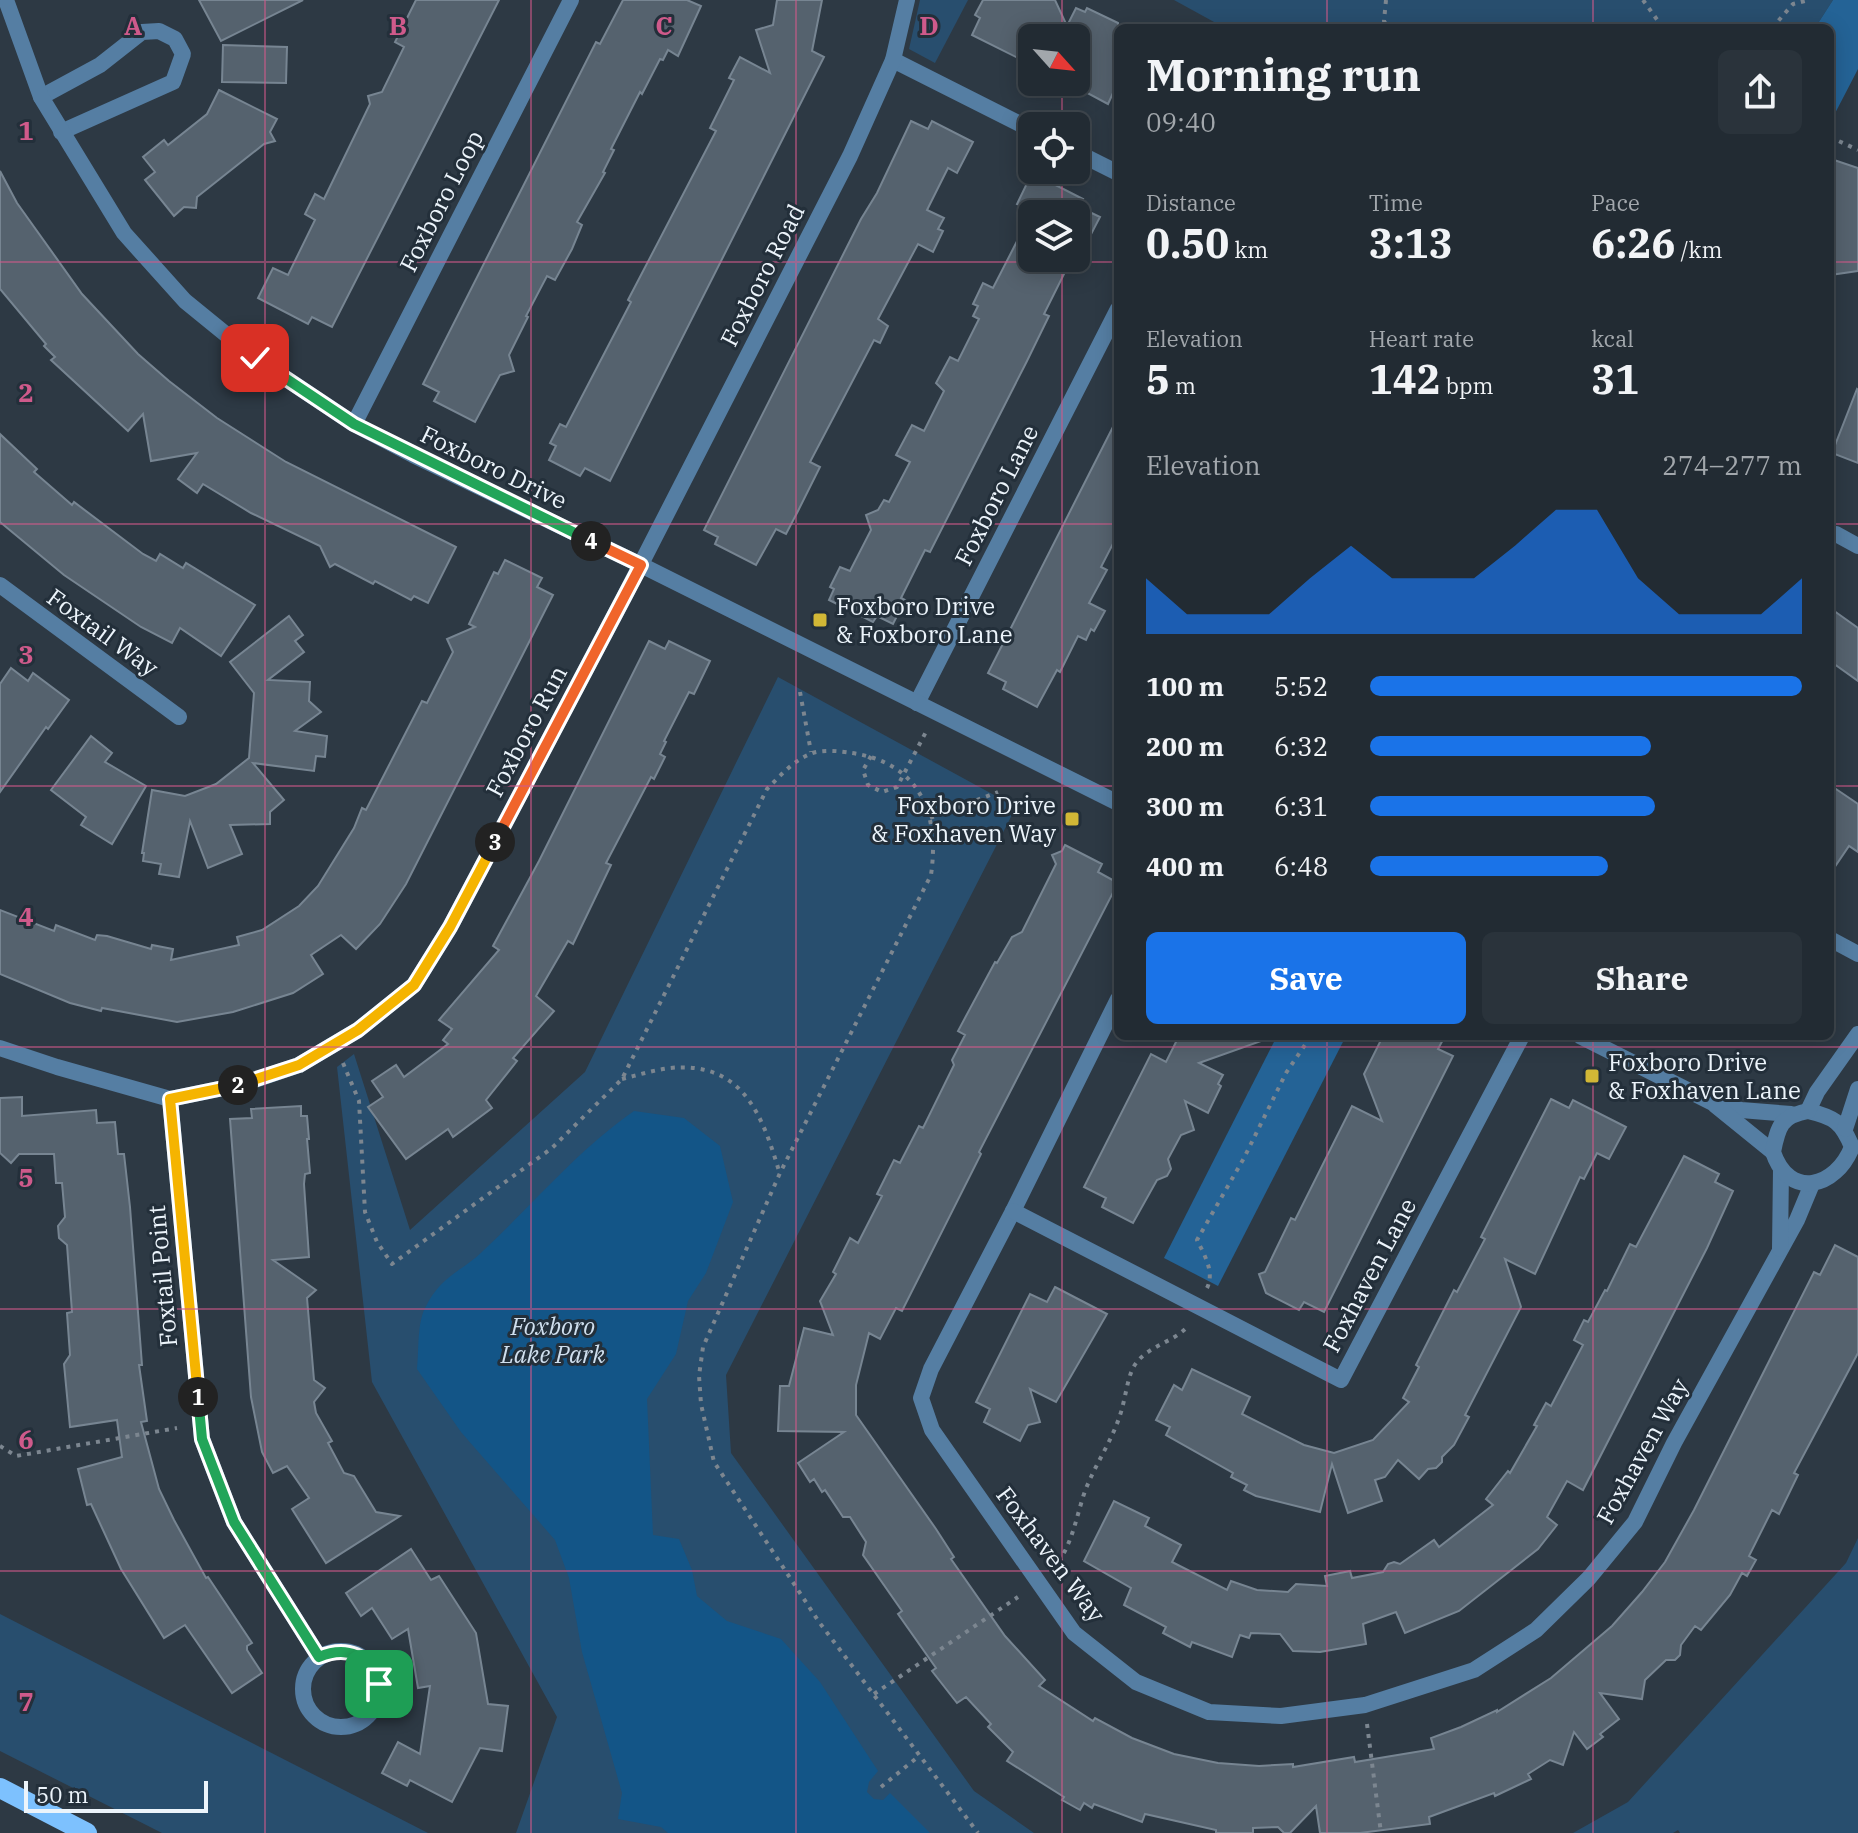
<!DOCTYPE html>
<html lang="en">
<head>
<meta charset="utf-8">
<style>
	:root { --surface:#222b33; --page:#2a333b; --text:#f1f3f6; --muted:#a2a7ac; --line:#3f474e; --accent:#1a73e8 }
	body { margin:0; font-family:"IBM Plex Serif",serif; background:var(--page); color:var(--text); height:100vh; display:flex; flex-direction:column; font-size:30px; white-space:nowrap }
	* { box-sizing:border-box; margin:0 }
	p { font-size:26px; color:var(--muted) }
	.icon { flex:none; width:44px; height:44px; fill:none; stroke:currentColor; stroke-width:2; stroke-linecap:round; stroke-linejoin:round }
	.map { position:relative; flex:1; overflow:hidden }
	.panel { position:absolute; left:1114px; top:24px; width:720px; height:1016px; display:flex; flex-direction:column; background:var(--surface); border-radius:12px; box-shadow:0 4px 20px #0003,0 0 0 2px var(--line) }
	.panel>* { flex:none }
	.needle { width:52px; rotate:117deg }
	.controls { position:absolute; left:1018px; top:24px; display:grid; gap:16px }
	.controls a { display:grid; place-items:center; width:72px; height:72px; border-radius:12px; background:var(--surface); box-shadow:0 4px 20px #0003,0 0 0 2px var(--line); font-size:40px }
	.scale { position:absolute; left:24px; bottom:20px; width:184px; box-sizing:border-box; padding-left:8px; border:4px solid #ecf4fb; border-top:0; font-size:22px; line-height:28px; white-space:nowrap; color:#ecf4fb; -webkit-text-stroke:6px #232f3a; paint-order:stroke }
	.pin { position:absolute; display:grid; place-items:center; width:68px; height:68px; color:#fff; margin:-34px; border-radius:16px; box-shadow:0 4px 12px #0006 }
	.km { position:absolute; width:40px; height:40px; margin:-20px; border-radius:50%; background:#222; color:#fff; font-size:22px; line-height:40px; text-align:center }
	.round { display:grid; place-items:center; flex:none; width:84px; height:84px; border-radius:12px; background:var(--page) }
	.head { display:flex; align-items:center; justify-content:space-between; height:136px; padding:0 32px }
	h1 { font-size:44px; font-weight:800; line-height:60px }
	.metrics { display:grid; grid-template-columns:repeat(3,1fr); gap:12px; height:136px; padding:8px 32px }
	.metrics div { display:grid; align-content:center }
	.metrics b { font-size:40px; font-weight:800 }
	.metrics small { font-size:22px; font-weight:400 }
	.metrics p { font-size:22px }
	.chart { height:224px; padding:16px 32px }
	.chart p { display:flex; justify-content:space-between }
	.chart svg { width:100%; height:144px; margin-top:8px; fill:var(--accent); opacity:.7 }
	.cta { display:flex; gap:16px; margin-top:auto; padding:16px 32px }
	.cta a { flex:1; height:92px; border-radius:12px; background:var(--accent); color:#fff; font-size:32px; font-weight:800; line-height:92px; text-align:center }
	.cta a+a { background:var(--page); color:var(--text) }
	ul { padding:0 32px; list-style:none; font-size:26px }
	li { display:grid; grid-template-columns:128px 96px 1fr; align-items:center; height:60px }
	li i { height:20px; border-radius:10px; background:var(--accent) }
	.map>svg:first-child { display:block }
</style>
</head>
<body>
<div class="map">
<svg width="1858" height="1833" viewBox="0 0 1858 1833">
	<rect width="100%" height="100%" fill="#2d3944"/>
	<g fill="#284e6e">
		<polygon points="920,0 968,0 935,63 909,49"/>
		<polygon points="1174,0 1833,0 1815,28 1225,28"/>
		<polygon points="778,677 1016,807 726,1375 731,1453 974,1791 1034,1833 516,1833 557,1717 372,1382 337,1067 354,1054 410,1230 585,1072"/>
		<polygon points="1858,1538 1858,1833 1680,1833 1678,1830 1673,1833 1573,1833 1628,1802 1846,1563"/>
		<polygon points="0,1614 428,1833 162,1833 0,1751"/>
	</g>
	<g fill="#246396">
		<polygon points="1833,0 1858,0 1858,69 1830,123 1830,28 1815,28"/>
		<polygon points="1277,1036 1346,1036 1218,1286 1164,1258"/>
	</g>
	<path fill="#135587" d="M634,1111l50,7 36,28 13,56 -27,71 -18,28 -12,53 -29,45 6,136 26,4 13,31 5,26 30,25 54,18 39,43 58,89 -9,11 -2,10 7,7 9,1 7,-7 40,40h-262l-7,-6 -43,-8 4,-26 -40,-141 -13,-74 -14,-38 -94,-108 -44,-63c2,-18 0,-45 8,-61 17,-34 36,-35 60,-59 50,-47 93,-99 149,-138z"/>
	<g fill="#55626e" stroke="#778592" stroke-width="2">
		<polygon points="199,0 303,0 221,41"/>
		<polygon points="416,0 499,0 332,327 312,317 308,324 258,298 273,268 288,275 315,220 305,214 315,194 324,199 370,104 368,96 382,92 404,47 395,42"/>
		<polygon points="623,0 687,0 701,6 678,56 668,50 663,60 660,59 642,94 640,92 611,149 614,150 603,172 605,173 577,222 582,225 572,249 555,280 547,276 526,316 528,317 509,355 514,371 500,375 475,422 434,401 439,392 423,384 596,42 600,44"/>
		<polygon points="777,0 822,0 812,51 824,57 610,481 585,468 580,476 549,460 556,446 550,443 560,424 566,427 631,302 628,300 716,131 710,128 734,80 729,78 740,57 770,73 756,30 773,25"/>
		<polygon points="983,0 1055,0 1067,26 1076,8 1085,12 1087,8 1118,23 1118,82 1108,104 1076,87 1076,38 1032,38 1032,65 972,35 980,18 975,15"/>
		<polygon points="223,45 287,47 286,83 222,82"/>
		<polygon points="219,90 277,119 270,132 275,141 264,144 197,197 196,208 184,207 174,216 145,180 155,172 143,157 164,140 168,145 207,114"/>
		<polygon points="911,121 928,129 932,121 973,142 957,173 948,168 927,210 944,218 938,229 943,231 933,252 918,244 878,319 888,326 880,343 874,340 810,462 820,467 798,511 786,534 776,529 756,565 715,544 718,537 704,530 861,219 877,193"/>
		<polygon points="1834,160 1858,168 1858,271 1830,275 1830,171"/>
		<polygon points="0,171 17,203 82,294 138,354 169,381 217,418 286,462 456,547 428,603 414,596 411,600 375,581 373,584 335,564 330,567 320,546 251,513 203,484 197,493 178,479 197,453 151,461 143,414 128,431 51,360 55,357 44,346 46,344 0,289"/>
		<polygon points="1032,173 1083,199 1079,207 1100,217 1076,263 1076,213 1032,212 1032,258 1072,258 1044,314 1049,316 1027,361 930,552 925,550 901,598 905,600 893,624 877,616 873,622 829,600 834,589 830,587 840,567 850,571 871,530 866,515 878,510 884,500 889,502 910,462 896,455 912,425 924,431 944,391 936,383 950,357 958,361 979,319 973,316 978,306 973,304 983,283 993,288 1032,212 1017,204"/>
		<polygon points="1857,389 1858,390 1858,463 1832,453"/>
		<polygon points="1118,417 1118,534 1101,567 1107,570 1089,603 1105,611 1094,631 1091,629 1086,640 1078,636 1060,672 1057,670 1037,707 1003,689 1006,682 988,673"/>
		<polygon points="0,434 37,469 34,472 72,505 74,502 143,554 156,561 160,554 183,568 186,563 255,605 221,656 180,628 172,643 141,627 64,575 0,522"/>
		<polygon points="505,560 542,578 537,587 553,595 406,884 380,924 356,949 341,935 311,955 323,974 293,993 233,1012 177,1022 102,1008 101,1011 70,1003 0,974 0,910 54,931 56,925 95,940 97,935 107,936 151,949 152,945 173,949 171,960 239,945 237,937 262,930 299,906 318,886 354,828 362,808 366,810 422,701 427,703 453,652 447,639 475,627 469,624 494,572 498,574"/>
		<polygon points="1830,608 1858,628 1858,681 1830,661"/>
		<polygon points="289,616 303,635 295,641 304,652 268,680 310,682 309,701 321,712 295,731 327,736 325,757 316,756 314,771 253,763 284,800 270,812 270,824 230,825 242,854 208,868 190,821 179,877 159,874 161,864 143,861 144,853 142,853 152,790 185,796 216,784 249,758 254,693 230,662"/>
		<polygon points="649,641 665,649 669,641 710,661 694,694 689,692 664,741 666,742 660,754 665,757 654,779 651,777 606,863 611,865 573,944 568,941 536,996 554,1011 513,1058 517,1061 486,1100 492,1108 453,1137 448,1129 406,1159 368,1107 383,1097 372,1081 396,1065 404,1077 448,1044 443,1040 452,1029 439,1020 499,950 493,946 539,861"/>
		<polygon points="11,668 28,681 33,673 69,700 48,729 46,727 0,792 0,684"/>
		<polygon points="91,736 112,753 105,762 146,786 112,844 81,825 86,817 51,790"/>
		<polygon points="1830,785 1858,804 1858,852 1849,846 1830,874"/>
		<polygon points="1065,845 1102,864 1098,872 1118,883 979,1152 981,1154 902,1311 896,1308 880,1339 869,1333 856,1385 856,1415 936,1529 954,1557 951,1559 1005,1636 1045,1680 1039,1686 1093,1721 1095,1718 1132,1738 1174,1754 1218,1763 1259,1766 1293,1764 1293,1767 1354,1757 1355,1762 1434,1749 1431,1738 1461,1727 1497,1710 1497,1712 1551,1678 1612,1626 1642,1592 1665,1562 1694,1510 1814,1272 1820,1275 1835,1245 1858,1257 1858,1353 1794,1473 1798,1475 1779,1514 1772,1510 1749,1556 1756,1560 1747,1576 1742,1573 1730,1595 1701,1630 1695,1626 1681,1645 1680,1655 1675,1660 1666,1660 1645,1680 1642,1699 1600,1693 1619,1719 1600,1734 1603,1737 1587,1749 1574,1732 1563,1765 1550,1760 1528,1774 1531,1779 1495,1796 1494,1793 1429,1817 1430,1824 1360,1833 1320,1833 1316,1806 1290,1833 1284,1833 1278,1827 1253,1828 1253,1833 1216,1833 1216,1830 1145,1814 1142,1822 1094,1804 1092,1808 1084,1803 1080,1810 1062,1800 1064,1797 1007,1761 1013,1752 988,1727 991,1724 966,1697 957,1703 932,1671 936,1668 898,1614 902,1611 863,1555 866,1542 850,1517 843,1517 825,1490 822,1492 814,1479 810,1482 798,1463 844,1432 778,1431 780,1386 789,1386 804,1328 833,1335 820,1301 836,1274 833,1272 850,1238 858,1243 882,1196 877,1194 894,1160 900,1163 919,1126 923,1128 954,1065 952,1060 965,1035 958,1031 995,962 997,963 1012,937 1022,932 1056,864 1052,855 1062,851"/>
		<polygon points="1179,1036 1266,1036 1267,1039 1199,1063 1223,1075 1218,1084 1221,1086 1208,1113 1185,1101 1194,1130 1181,1135 1168,1159 1171,1169 1167,1176 1157,1180 1133,1223 1102,1207 1106,1198 1084,1187 1151,1054 1166,1062"/>
		<polygon points="1383,1036 1445,1036 1438,1049 1453,1056 1324,1312 1304,1302 1299,1310 1266,1293 1259,1274 1265,1272 1291,1218 1295,1220 1352,1106 1382,1121 1364,1074"/>
		<polygon points="22,1097 22,1116 96,1110 97,1123 115,1122 118,1154 124,1154 130,1207 142,1365 139,1365 147,1421 141,1422 159,1489 174,1520 206,1578 208,1577 252,1643 247,1646 247,1650 262,1673 232,1693 185,1625 164,1638 121,1569 91,1504 87,1505 78,1469 122,1457 117,1420 70,1427 64,1364 70,1355 67,1313 72,1312 67,1245 59,1238 58,1226 65,1217 62,1183 56,1183 54,1154 19,1154 11,1163 0,1153 0,1098"/>
		<polygon points="1551,1099 1569,1108 1573,1100 1626,1127 1609,1159 1597,1153 1584,1179 1580,1177 1535,1274 1505,1259 1521,1307 1465,1415 1469,1417 1454,1445 1442,1457 1442,1462 1436,1468 1428,1469 1419,1479 1398,1460 1385,1477 1375,1480 1382,1501 1348,1513 1332,1464 1320,1512 1256,1496 1244,1490 1247,1485 1231,1477 1233,1473 1166,1435 1170,1427 1156,1420 1174,1385 1182,1390 1192,1369 1250,1397 1242,1414 1304,1445 1334,1453 1373,1440 1409,1402 1403,1398 1419,1367 1416,1365 1454,1290 1457,1292 1485,1239 1481,1237"/>
		<polygon points="301,1106 301,1116 307,1116 309,1139 307,1139 310,1173 305,1174 304,1184 309,1257 273,1260 316,1290 307,1298 314,1380 325,1388 314,1402 316,1413 332,1441 328,1443 344,1473 354,1476 376,1512 400,1516 326,1563 292,1509 309,1498 287,1466 273,1473 262,1452 251,1397 230,1119 252,1118 251,1109"/>
		<polygon points="1684,1156 1719,1174 1715,1182 1733,1191 1707,1248 1583,1490 1567,1481 1547,1517 1557,1525 1538,1549 1459,1611 1405,1633 1396,1612 1363,1624 1366,1644 1320,1652 1293,1651 1280,1634 1251,1633 1249,1638 1240,1635 1232,1657 1192,1642 1190,1647 1163,1633 1166,1627 1124,1605 1131,1588 1084,1561 1114,1501 1149,1518 1145,1526 1181,1545 1172,1562 1227,1590 1231,1581 1257,1590 1288,1592 1296,1584 1327,1586 1325,1576 1350,1571 1352,1578 1383,1572 1388,1564 1394,1562 1400,1564 1434,1540 1439,1547 1493,1505 1486,1499 1508,1471 1510,1473 1537,1426 1534,1425 1546,1403 1551,1406 1583,1345 1574,1340 1584,1320 1588,1322 1605,1290 1607,1291 1630,1244 1636,1247"/>
		<polygon points="1055,1287 1107,1314 1056,1402 1030,1389 1040,1422 1028,1425 1020,1441 984,1422 990,1409 976,1402 1030,1294 1047,1302"/>
		<polygon points="411,1549 431,1580 439,1576 476,1633 488,1704 508,1706 502,1751 480,1748 452,1802 410,1780 407,1786 382,1773 398,1742 420,1754 430,1686 418,1688 408,1629 392,1639 372,1608 361,1616 346,1593"/>
	</g>
	<g fill="none" stroke-linecap="round" stroke-linejoin="round">
		<g stroke="#7c8690" stroke-width="4" stroke-dasharray="4 6" stroke-linecap="butt">
			<polyline points="1386,0 1384,21 1388,28"/>
			<polyline points="1643,0 1663,28"/>
			<polyline points="1772,28 1793,4 1809,0"/>
			<polyline points="1830,137 1858,150"/>
			<polyline points="800,692 811,752"/>
			<polyline points="871,756 863,770 868,785 882,792 897,787 928,728"/>
			<polyline points="930,818 998,792"/>
			<path d="M343,1063l16,38 6,111 12,30 15,22 160,-116 70,-69 145,-290c13,-13 26,-28 43,-35 11,-5 30,-3 42,-1 67,10 88,59 79,122l-151,298 -77,174 -4,29 2,28 13,58 105,160 159,211"/>
			<path d="M622,1079c16,-4 32,-9 48,-11 72,-7 92,46 109,103"/>
			<path d="M1207,1288c8,-16 -3,-34 -10,-48l47,-82 42,-85 25,-37"/>
			<polyline points="0,1446 16,1456 177,1428"/>
			<path d="M1053,1570c18,-23 22,-47 30,-73 9,-28 27,-52 36,-79 6,-16 7,-33 13,-48 11,-24 41,-26 57,-45"/>
			<polyline points="874,1694 1018,1597"/>
			<polyline points="1367,1724 1381,1833"/>
			<polyline points="881,1787 919,1756"/>
		</g>
		<g stroke="#557ea3" stroke-width="16">
			<polyline points="893,60 1032,130"/>
			<polyline points="41,97 100,65 142,32 159,31 175,39 183,54 173,82 61,132"/>
			<polyline points="1076,152 1118,173"/>
			<polyline points="354,424 571,0"/>
			<polyline points="1836,534 1858,546"/>
			<polyline points="0,585 179,717"/>
			<polyline points="917,703 1118,309"/>
			<polyline points="1830,939 1858,954"/>
			<polyline points="1118,999 1013,1211 931,1369 921,1398 932,1430 1074,1633 1136,1682 1209,1712 1281,1716 1365,1705 1474,1670 1536,1630 1589,1578 1635,1522 1674,1443 1797,1220 1812,1184"/>
			<polyline points="0,1048 57,1067 170,1099 243,1084 299,1065 358,1030 414,985 450,927 621,603 850,156 893,60 907,0"/>
			<polyline points="170,1099 202,1439 234,1522 319,1657"/>
			<polyline points="1013,1211 1341,1380 1522,1036"/>
			<polyline points="1780,1249 1781,1169"/>
			<circle cx="341" cy="1689" r="38"/>
		</g>
		<g stroke="#557ea3" stroke-width="16">
			<polyline points="6,0 41,97 124,233 185,301 255,358 354,424 413,455 641,565 1118,803"/>
			<polyline points="1580,1036 1711,1102 1741,1110 1791,1114"/>
			<polyline points="1715,1105 1773,1152"/>
			<path d="M1808,1111c26,6 34,11 44,36 -16,41 -63,53 -79,5 5,-26 8,-36 35,-41z"/>
			<polyline points="1808,1111 1817,1092 1858,1034"/>
			<polyline points="1845,1129 1858,1089"/>
		</g>
		<polyline stroke="#7dc1fe" stroke-width="20" points="0,1788 87,1833"/>
	</g>
	<g fill="none" stroke-linecap="round" stroke-linejoin="round">
		<g stroke="#fff" stroke-width="16">
			<path id="split-1" d="M198,1397l4,42 32,83 85,135c28,-12 51,-2 60,27"/>
		</g>
		<g stroke="#fff" stroke-width="16">
			<polyline id="split-2" points="198,1397 170,1099 238,1085"/>
		</g>
		<g stroke="#fff" stroke-width="16">
			<polyline id="split-3" points="238,1085 299,1065 358,1030 414,985 450,927 495,842"/>
		</g>
		<g stroke="#fff" stroke-width="16">
			<polyline id="split-4" points="495,842 641,565 591,541"/>
		</g>
		<g stroke="#fff" stroke-width="16">
			<polyline id="split-5" points="255,358 354,424 591,541"/>
		</g>
		<use href="#split-1" stroke="#22a559" stroke-width="10"/>
		<use href="#split-2" stroke="#f5b400" stroke-width="10"/>
		<use href="#split-3" stroke="#f5b400" stroke-width="10"/>
		<use href="#split-4" stroke="#f0652b" stroke-width="10"/>
		<use href="#split-5" stroke="#22a559" stroke-width="10"/>
	</g>
	<path fill="none" stroke="#cf5a8b" stroke-width="2" stroke-opacity="0.55" d="M265,0v1833M531,0v1833M796,0v1833M1062,0v38M1327,0v28M1593,0v28M1062,82v44M1062,170v44M1062,258v1575M0,262h1118M1830,262h28M0,524h1118M1830,524h28M0,786h1118M1830,786h28M1327,1036v797M1593,1036v797M0,1047h1858M0,1309h1858M0,1571h1858"/>
	<g fill="#d1b736" stroke="#232f3a" stroke-width="3">
		<rect x="812" y="612" width="16" height="16" rx="4"/>
		<rect x="1064" y="811" width="16" height="16" rx="4"/>
		<rect x="1584" y="1068" width="16" height="16" rx="4"/>
	</g>
	<g text-anchor="middle" dominant-baseline="central" stroke-width="6" stroke-linejoin="round" paint-order="stroke">
		<g font-size="24" fill="#ecf4fb" stroke="#232f3a">
			<text transform="translate(441 201) rotate(-63)">Foxboro Loop</text>
			<text transform="translate(762 275) rotate(-63)">Foxboro Road</text>
			<text transform="translate(494 467) rotate(26)">Foxboro Drive</text>
			<text transform="translate(996 495) rotate(-63)">Foxboro Lane</text>
			<text transform="translate(103 632) rotate(36)">Foxtail Way</text>
			<text transform="translate(526 731) rotate(-62)">Foxboro Run</text>
			<text transform="translate(1369 1275) rotate(-62)">Foxhaven Lane</text>
			<text transform="translate(162 1276) rotate(-95)">Foxtail Point</text>
			<text transform="translate(1642 1451) rotate(-61)">Foxhaven Way</text>
			<text transform="translate(1051 1554) rotate(53)">Foxhaven Way</text>
		</g>
		<g font-size="24" fill="#ecf4fb" stroke="#232f3a" text-anchor="start">
			<text x="836" y="606">Foxboro Drive<tspan x="836" dy="28">&amp; Foxboro Lane</tspan></text>
			<text x="1056" y="805" text-anchor="end">Foxboro Drive<tspan x="1056" dy="28">&amp; Foxhaven Way</tspan></text>
			<text x="1608" y="1062">Foxboro Drive<tspan x="1608" dy="28">&amp; Foxhaven Lane</tspan></text>
		</g>
		<g font-size="24" font-style="italic" fill="#cfdfee" stroke="#232f3a">
			<text x="553" y="1326">Foxboro<tspan x="553" dy="28">Lake Park</tspan></text>
		</g>
	</g>
	<g font-size="26" text-anchor="middle" font-weight="bold" fill="#cf5a8b" stroke="#232f3a" stroke-width="6" stroke-linejoin="round" paint-order="stroke">
		<text x="133" y="35">A</text>
		<text x="398" y="35">B</text>
		<text x="664" y="35">C</text>
		<text x="929" y="35">D</text>
		<text x="26" y="140">1</text>
		<text x="26" y="402">2</text>
		<text x="26" y="664">3</text>
		<text x="26" y="926">4</text>
		<text x="26" y="1187">5</text>
		<text x="26" y="1449">6</text>
		<text x="26" y="1711">7</text>
	</g>
</svg>
<div class="controls">
<a><svg class="needle" viewBox="-14 -14 28 28"><path d="M0-13l5 13h-10z" fill="#e53935"/><path d="M0 13l5-13h-10z" fill="#a2a7ac"/></svg></a>
<a><svg class="icon" aria-label="locate" viewBox="0 0 24 24"><circle cx="12" cy="12" r="6"/><path d="M12 2v4M12 18v4M2 12h4M18 12h4"/></svg></a>
<a><svg class="icon" aria-label="layers" viewBox="0 0 24 24"><path d="M12 4l9 5-9 5-9-5zM3 14l9 5 9-5"/></svg></a>
</div>
<div class="scale">50 m</div>
<div class="pin" style="left:379px;top:1684px;background:#1e9e55"><svg class="icon" aria-label="arrive" viewBox="0 0 24 24"><path d="M6 21V4h12l-3 4 3 4H6"/></svg></div>
<div class="pin" style="left:255px;top:358px;background:#d93025"><svg class="icon" aria-label="check" viewBox="0 0 24 24"><path d="M5 12l5 5 9-10"/></svg></div>
<b class="km" style="left:198px;top:1397px">1</b>
<b class="km" style="left:238px;top:1085px">2</b>
<b class="km" style="left:495px;top:842px">3</b>
<b class="km" style="left:591px;top:541px">4</b>
<section class="panel">
<div class="head"><div><h1>Morning run</h1><p>09:40</p></div><a class="round"><svg class="icon" aria-label="share" viewBox="0 0 24 24"><path d="M12 15V3M7 8l5-5 5 5M5 13v7h14v-7"/></svg></a></div>
<div class="metrics">
<div><p>Distance</p><b>0.50<small> km</small></b></div>
<div><p>Time</p><b>3:13</b></div>
<div><p>Pace</p><b>6:26<small> /km</small></b></div>
</div>
<div class="metrics">
<div><p>Elevation</p><b>5<small> m</small></b></div>
<div><p>Heart rate</p><b>142<small> bpm</small></b></div>
<div><p>kcal</p><b>31</b></div>
</div>
<div class="chart"><p><span>Elevation</span>274–277 m</p>
<svg viewBox="0 0 160 44" preserveAspectRatio="none"><path d="M0 44V27L10 38L20 38L30 38L40 27L50 17L60 27L70 27L80 27L90 17L100 6L110 6L120 27L130 38L140 38L150 38L160 27V44z"/></svg>
</div>
<ul>
<li><b>100 m</b>5:52<i style="width:100%"></i></li>
<li><b>200 m</b>6:32<i style="width:65%"></i></li>
<li><b>300 m</b>6:31<i style="width:66%"></i></li>
<li><b>400 m</b>6:48<i style="width:55%"></i></li>
</ul>
<div class="cta"><a>Save</a><a>Share</a></div>
</section>
</div>
</body>
</html>
